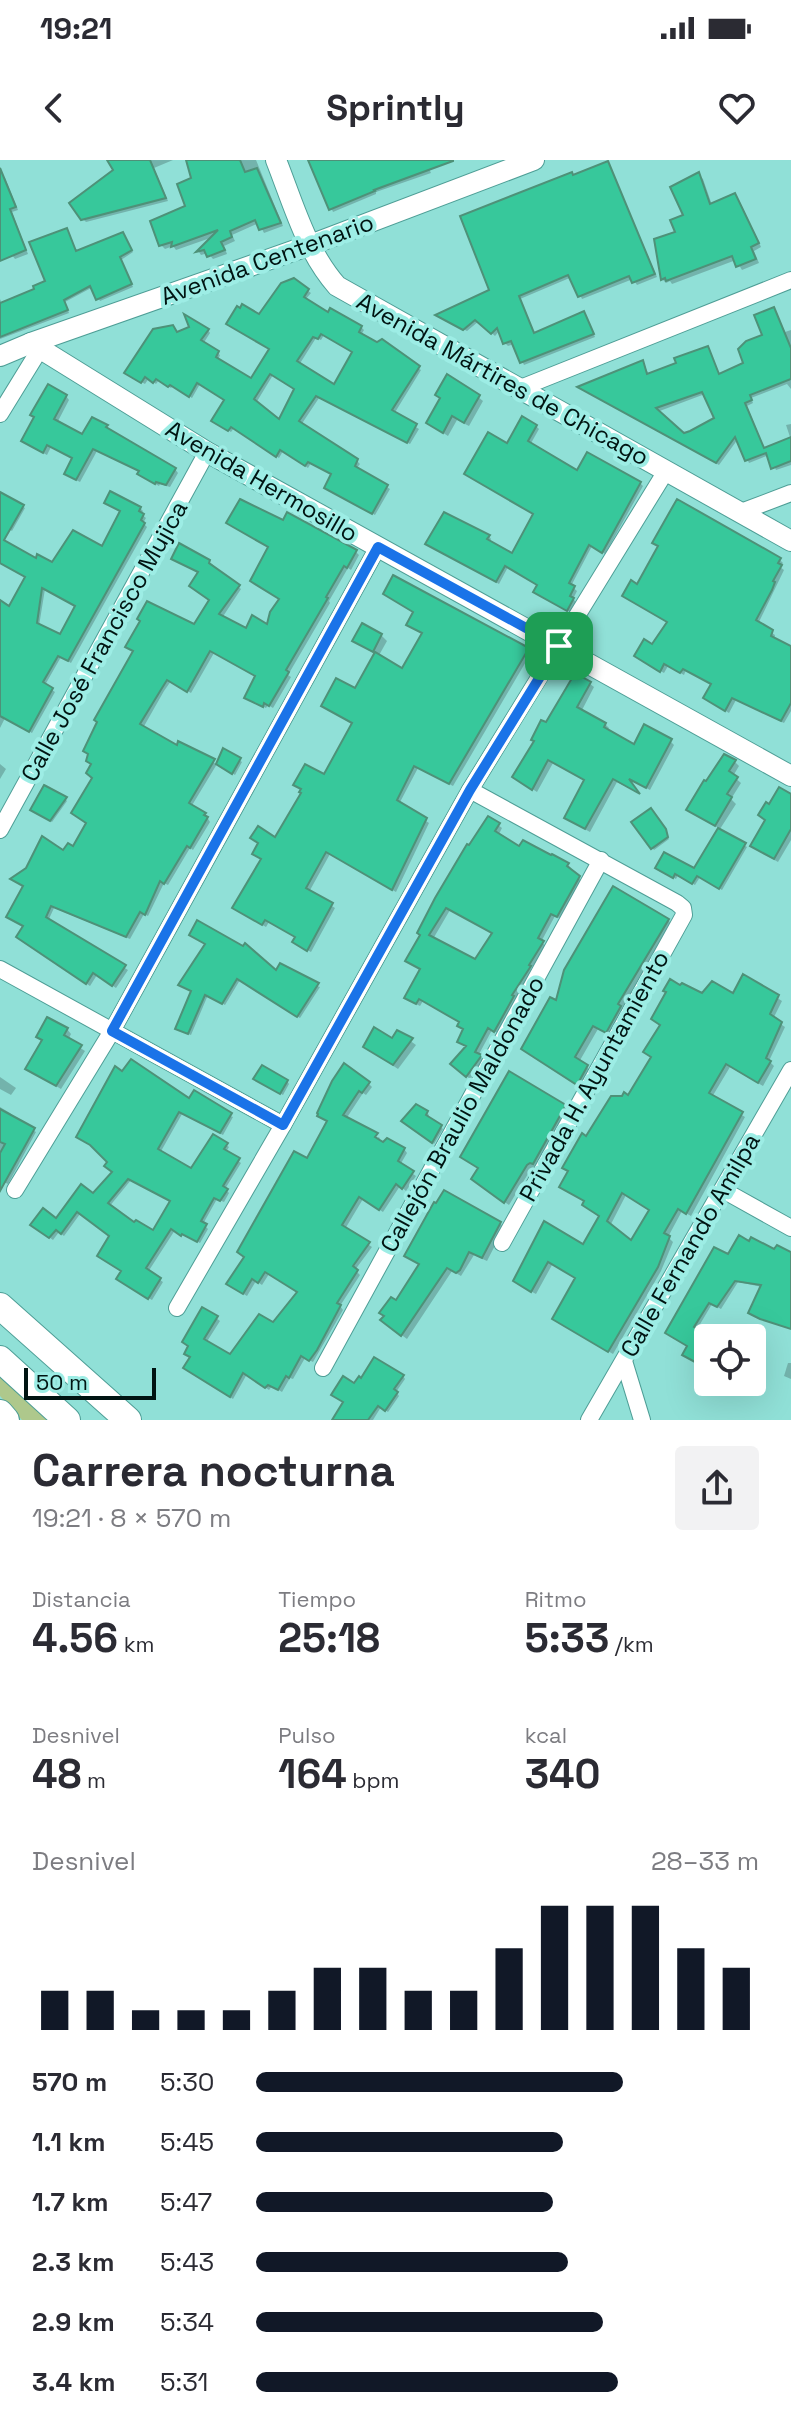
<!DOCTYPE html>
<html lang="es">
<head>
<meta charset="utf-8">
<style>
	:root { --surface:#fff; --page:#f2f2f3; --text:#2b2b33; --muted:#7c7c81; --accent:#111827 }
	body { margin:0; font-family:"Space Grotesk",sans-serif; background:var(--page); color:var(--text); height:100vh; display:flex; flex-direction:column; font-size:30px; white-space:nowrap }
	* { box-sizing:border-box; margin:0 }
	p { font-size:26px; color:var(--muted) }
	.icon { flex:none; width:44px; height:44px; fill:none; stroke:currentColor; stroke-width:2; stroke-linecap:round; stroke-linejoin:round }
	.map { position:relative; height:1260px; overflow:hidden }
	.drawer { display:flex; flex-direction:column; background:var(--surface); flex:1 }
	.drawer>* { flex:none }
	.fabs { position:absolute; left:694px; top:1164px; display:grid; gap:16px }
	.fabs a { display:grid; place-items:center; width:72px; height:72px; border-radius:8px; background:var(--surface); box-shadow:0 8px 32px #0002; font-size:40px }
	.scale { position:absolute; left:24px; bottom:20px; width:132px; box-sizing:border-box; padding-left:8px; border:4px solid #001412; border-top:0; font-size:22px; line-height:28px; white-space:nowrap; color:#001412; -webkit-text-stroke:6px #9dede5; paint-order:stroke }
	.pin { position:absolute; display:grid; place-items:center; width:68px; height:68px; color:#fff; margin:-34px; border-radius:16px; box-shadow:0 4px 12px #0006 }
	.round { display:grid; place-items:center; flex:none; width:84px; height:84px; border-radius:8px; background:var(--page) }
	.overview { display:flex; align-items:center; justify-content:space-between; height:136px; padding:0 32px }
	h1 { font-size:44px; font-weight:800; line-height:60px }
	.stats { display:grid; grid-template-columns:repeat(3,1fr); gap:12px; height:136px; padding:8px 32px }
	.stats div { display:grid; align-content:center }
	.stats b { font-size:40px; font-weight:800 }
	.stats small { font-size:22px; font-weight:400 }
	.stats p { font-size:22px }
	.chart { height:224px; padding:16px 32px }
	.chart p { display:flex; justify-content:space-between }
	.chart svg { width:100%; height:144px; margin-top:8px; stroke:var(--accent); stroke-width:6 }
	ul { padding:0 32px; list-style:none; font-size:26px }
	li { display:grid; grid-template-columns:128px 96px 1fr; align-items:center; height:60px }
	li i { height:20px; border-radius:10px; background:var(--accent) }
	.status { display:flex; justify-content:space-between; align-items:center; height:56px; padding:0 40px; background:var(--surface); direction:ltr }
	.status svg { height:22px; fill:currentColor }
	header { display:flex; justify-content:space-between; align-items:center; height:104px; padding:0 32px; background:var(--surface); font-size:36px; font-weight:800 }
	.map>svg:first-child { display:block }
</style>
</head>
<body>
<div class="status"><b>19:21</b><svg viewBox="0 0 49 12"><path d="M0 12V9h3v3zM5 12V6h3v6zM10 12V3h3v9zM15 12V0h3v12zM26 1h20v11H26zM47 4h2v5h-2z"/></svg></div>
<header><svg class="icon" aria-label="back" viewBox="0 0 24 24"><path d="M15 5l-7 7 7 7"/></svg>Sprintly<svg class="icon" aria-label="heart" viewBox="0 0 24 24"><path d="M12 20l-8-8c-3-5 5-10 8-4 3-6 11-1 8 4z"/></svg></header>
<div class="map">
<svg width="791" height="1260" viewBox="0 0 791 1260">
	<rect width="100%" height="100%" fill="#90e0d7"/>
	<polygon fill="#aec88c" points="0,1217 48,1260 22,1260 0,1236"/>
	<g fill="#0003" fill-rule="evenodd">
		<polygon points="108,0 173,0 154,8 168,41 86,62 82,58 114,12"/>
		<polygon points="186,0 256,0 283,66 264,73 259,63 232,75 235,81 224,86 227,94 213,99 208,93 201,95 199,92 216,76 176,90 173,86 165,89 161,85 187,47 194,20"/>
		<polygon points="311,0 425,0 431,13 376,32 376,34 333,52"/>
		<polygon points="608,3 657,117 637,125 633,119 582,139 572,117 520,139 535,175 586,156 595,177 524,205 514,184 508,186 505,183 500,170 495,176 479,161 467,171 440,157 492,131 574,17"/>
		<polygon points="0,15 5,18 18,50 12,52 28,94 15,99 12,95 0,61"/>
		<polygon points="698,15 703,19 712,45 735,36 739,40 761,87 754,91 759,103 742,110 736,100 672,124 670,121 666,123 662,119 677,73 686,56"/>
		<polygon points="125,77 133,92 121,100 133,127 100,141 93,127 65,142 69,153 0,179 0,139 2,144 37,130 77,93"/>
		<path d="M293,120l18,13 -6,7 23,15 33,12 3,3 -3,5 60,35 -27,44 25,15 -9,15 -91,-46 -18,27 56,36 3,3 -4,5 34,20 -15,26 -46,-25 4,-15 -22,-12 -3,5 -25,-17 -4,7 -45,-30 -3,4 -15,-9 10,-23 -26,-16 -8,14 -19,-12 -2,2 -12,-8 -3,4 -7,-6 -4,6 -16,-9 49,-41 30,-4 2,3 -7,11 17,11 -2,5 33,21 20,-31 -11,-33zM324,175l30,17 -19,35 -36,-22 17,-27 5,2zM273,215l23,15 -16,32 -24,-19z"/>
		<path d="M774,149l11,23 6,-2v59l-4,-5 -36,14 2,5 -6,3 18,44 26,-10 -5,-15 5,-1v41l-15,5 -7,-15 -20,8 -11,-24 -19,26 -136,-76 60,-27 6,13 29,-11 29,-16 13,28 26,-12 18,-28zM705,234l12,25 -33,16 -27,-23z"/>
		<polygon points="66,236 69,240 57,263 83,277 175,309 178,313 170,327 160,324 159,326 143,317 140,312 97,291 80,322 70,317 74,299 51,287 47,295 26,284"/>
		<polygon points="478,237 483,241 469,266 457,260 448,276 428,263"/>
		<polygon points="536,266 539,269 530,285 577,313 640,323 643,326 605,394 592,386 571,426 577,431 573,439 576,442 570,452 538,434 539,426 508,407 499,424 431,386 489,376 491,379 490,381 513,396 535,354 508,285"/>
		<polygon points="0,334 25,348 12,371 0,363"/>
		<path d="M140,348l3,3 -2,3 5,4 -3,5 4,4 -76,136 -10,-6 -16,28 10,7 -23,41 -27,-15 -5,10v-128l11,6 16,-28 -27,-15v-19l52,21 50,-16zM45,429l32,17 -16,31 -22,-11z"/>
		<polygon points="284,363 356,392 359,395 351,410 348,408 329,441 330,443 288,515 291,517 273,548 268,545 266,548 250,540 257,517 214,493 191,533 171,521 164,531 143,568 179,588 217,604 191,647 205,654 210,662 193,690 190,688 168,725 164,723 148,756 144,754 130,779 54,748 48,761 128,810 116,828 97,815 90,826 22,780 24,767 9,757 25,727 64,693 73,689 88,663 76,656 212,441 200,413 174,399 209,402 213,405 212,407 241,429 222,458 246,471 269,467 281,440"/>
		<polygon points="780,400 783,403 780,407 784,410 758,464 775,475 774,480 791,489 791,551 784,563 736,540 729,553 705,538 712,524 686,510 684,515 668,506 664,513 640,499 652,487 669,462 638,427"/>
		<polygon points="411,468 528,489 531,493 453,626 418,608 399,644 429,663 396,732 330,694 309,732 335,748 311,792 298,785 297,778 269,762 266,767 238,751 276,680 325,617 354,564 323,546 355,531 376,495 354,481 381,475 387,481 378,497 403,511 423,474"/>
		<polygon points="590,524 594,527 581,552 605,564 609,568 607,571 635,587 670,581 674,585 650,630 628,618 639,633 617,622 590,672 570,661 586,621 553,603 537,632 514,617 546,565"/>
		<polygon points="239,600 242,602 235,615 220,605"/>
		<polygon points="735,602 739,606 733,616 741,623 731,639 736,644 720,669 689,650"/>
		<polygon points="0,604 6,609 0,619"/>
		<polygon points="791,636 791,680 778,702 757,690 769,647"/>
		<polygon points="65,639 67,641 52,662 34,652"/>
		<polygon points="653,653 669,679 654,690 634,663"/>
		<path d="M498,665l4,3 -4,8 22,12 48,17 3,3 -1,3 12,10 -21,38 -6,-3 -14,26 5,4 -15,23 2,2 -18,29 1,1 -17,33 -7,-4 -14,26 6,4 -14,19 -17,-15 14,-17 -4,-2 2,-15 -4,-7 -38,-22 -3,5 -10,-5 12,-31 -14,-10zM450,750l43,23 -18,29 -42,-23z"/>
		<polygon points="719,671 747,687 722,730 700,717 695,725 678,715 676,719 660,710 695,711"/>
		<polygon points="668,760 673,765 622,849 624,852 611,876 598,869 579,902 592,911 582,928 528,893 557,843"/>
		<polygon points="207,784 277,813 320,827 300,858 240,820 225,845 208,835 191,875 180,871"/>
		<path d="M744,817l38,24 -9,18 12,8 -16,34 5,5 -11,20 -33,-19 -18,30 33,20 -54,99 -9,-5 -14,26 5,5 -12,29 -48,83 -55,-32 19,-44 -25,-13 -16,29 -17,-9 26,-61 39,23 17,-30 -15,-15 -21,-34 22,-29 41,-41 74,-102h32zM626,1035l25,15 -19,33 -22,-17z"/>
		<polygon points="67,869 71,874 68,880 85,891 61,929 28,909"/>
		<polygon points="398,872 416,885 398,909 365,887 392,880"/>
		<polygon points="0,917 16,928 11,935 0,929"/>
		<polygon points="258,921 287,921 289,924 283,935"/>
		<polygon points="368,923 372,927 366,935 363,933 346,959 372,987 378,977 380,978 378,981 404,989 407,993 400,1005 416,1016 406,1031 400,1026 383,1052 363,1039 345,1069 372,1087 355,1110 360,1115 340,1146 343,1150 313,1202 305,1198 293,1219 290,1218 282,1232 272,1226 269,1230 247,1214 233,1239 186,1208 216,1158 220,1161 206,1183 230,1196 273,1165 299,1132 269,1114 262,1125 256,1121 247,1136 232,1127 328,962 319,956"/>
		<path d="M190,940l43,17 -10,18 -41,-21 -22,39 31,17 35,-25 3,2 -3,5 15,11 -16,26 4,4 -5,9 -7,-3 -14,25 5,5 -8,14 -25,-13 -27,42 15,10 -11,18 -31,-19 2,-10 -11,-35 -32,-22 -16,22 -5,-4 -6,8 -18,-13 22,-7 36,-25zM131,1020l41,22 -18,30 -19,-7 -26,-18z"/>
		<polygon points="416,946 427,953 429,955 428,958 443,969 434,984 406,963"/>
		<polygon points="565,946 569,950 538,1007 536,1005 531,1009 509,1045 477,1023 479,1008 462,997"/>
		<polygon points="0,947 10,953 12,955 11,957 36,972 8,1024 2,1021 0,1025"/>
		<polygon points="500,1063 504,1068 487,1101 474,1095 461,1116 452,1111 407,1179 387,1164 397,1142 421,1105 411,1100"/>
		<polygon points="775,1092 791,1094 791,1169 754,1155 762,1127 738,1122 721,1149 712,1144 696,1171 709,1178 708,1208 689,1186 670,1175 729,1097"/>
		<polygon points="788,1203 791,1203 791,1219 784,1216"/>
		<polygon points="403,1216 405,1219 396,1232 399,1236 388,1252 381,1247 373,1260 334,1260 355,1226"/>
		<polygon points="720,1222 742,1222 735,1232"/>
	</g>
	<g fill="#37c89b" stroke="#4e9178" stroke-width="2" fill-rule="evenodd">
		<polygon points="107,0 150,0 166,38 81,60 69,43 113,10"/>
		<polygon points="186,0 240,0 245,12 257,8 281,63 259,70 255,60 230,71 232,77 221,82 225,90 207,97 204,90 196,92 218,70 171,87 172,82 159,86 150,61 185,46 177,24 191,18"/>
		<polygon points="308,0 453,0 453,1 374,30 375,31 329,50"/>
		<polygon points="608,1 655,114 632,123 629,116 578,137 568,115 519,136 534,173 584,151 594,174 520,203 511,181 503,184 497,168 491,174 475,160 463,170 435,155 489,130 460,56 572,12 573,15"/>
		<polygon points="0,8 16,47 10,49 26,90 0,101"/>
		<polygon points="699,12 710,44 735,33 759,83 751,87 756,99 736,107 732,96 666,121 665,118 661,120 654,79 675,72 670,60 683,55 670,27"/>
		<polygon points="67,68 76,91 123,72 132,90 120,97 132,124 96,140 90,126 64,140 68,150 0,177 0,143 34,129 33,126 45,121 29,82"/>
		<path d="M294,118l15,11 -5,8 24,15 2,-4 32,18 -3,6 18,10 5,-3 38,27 -28,44 25,14 -10,19 -91,-47 -17,25 59,38 -3,7 33,19 -16,29 -48,-26 7,-14 -23,-12 -3,4 -25,-16 -4,7 -45,-30 -3,4 -17,-10 13,-21 -27,-17 -8,14 -19,-12 -2,2 -12,-8 -3,4 -8,-6 -4,6 -17,-10 29,-44 20,-4 4,7 12,-5 -5,-13 25,15 -8,11 18,11 -3,6 35,21 18,-29 -43,-25 11,-18 3,2 2,-4 17,10 22,-31zM321,174l31,18 -18,32 -37,-23 16,-24 5,2zM270,214l24,15 -15,30 -25,-20z"/>
		<path d="M774,147l17,41v31l-41,16 2,5 -7,3 19,45 27,-11v24l-20,8 -5,-16 -21,8 -10,-24 -19,26 -139,-76 66,-27 4,14 29,-11 -2,-5 34,-12 11,28 24,-11 -5,-14 8,-8 16,-6 -8,-20zM702,232l12,26 -24,13 -6,2 -28,-25z"/>
		<polygon points="447,214 480,235 464,263 452,256 443,273 426,263 440,238 435,235"/>
		<polygon points="48,224 67,235 54,259 82,274 92,257 108,265 106,267 176,308 166,325 156,322 155,324 137,314 139,311 93,289 76,320 64,314 72,298 47,285 43,293 21,281 34,257 30,255"/>
		<polygon points="522,256 537,265 528,281 577,310 587,292 641,322 602,393 589,385 569,423 575,426 570,436 574,438 567,451 533,432 537,425 505,406 496,422 425,384 444,352 490,375 487,379 512,393 533,354 464,314 488,272 507,283"/>
		<path d="M110,331l31,16 -2,4 5,3 -3,6 4,3 -77,138 -10,-5 -15,26 10,6 -24,44 -29,-16v-116l9,6 16,-29 -25,-14v-71l24,13 -20,35 32,18 1,-4 15,8 21,-32 29,16 18,-35 -16,-8zM42,428l33,18 -15,28 -23,-11z"/>
		<polygon points="240,339 283,360 287,352 357,390 347,408 344,406 326,437 328,438 286,510 289,512 269,546 264,543 263,547 244,538 255,516 210,491 187,532 167,520 162,528 140,564 177,585 178,581 215,599 189,643 206,653 204,655 208,657 190,688 187,686 164,724 160,721 145,755 140,752 126,777 51,746 46,757 126,805 112,826 93,813 86,824 16,777 23,766 6,757 23,726 10,719 26,708 42,676 63,690 68,683 73,686 86,663 71,653 92,618 86,613 91,604 86,601 88,594 83,591 97,562 94,560 133,491 125,487 140,461 137,459 147,441 194,464 209,440 189,426 198,412 171,399 179,383 210,400 209,403 240,425 219,454 246,468 252,455 267,464 270,452 279,439 250,421 268,387 226,363"/>
		<polygon points="677,339 781,398 778,403 782,405 773,421 775,422 772,430 756,460 773,470 771,476 791,486 791,543 781,561 732,538 725,551 703,538 711,524 683,509 680,513 664,504 660,512 634,496 644,479 652,484 667,462 622,436 631,420 637,424 658,386 652,383"/>
		<polygon points="393,415 529,488 449,624 414,606 397,640 427,658 392,730 326,692 306,728 333,743 307,791 292,782 295,777 265,760 262,765 232,748 261,699 252,694 258,683 250,678 258,666 275,677 301,633 299,632 301,629 293,625 305,604 324,614 352,563 321,546 336,518 355,528 375,492 402,508 422,473 406,465 413,452 383,434"/>
		<polygon points="362,463 382,474 373,492 352,481"/>
		<polygon points="575,513 591,522 577,547 606,563 604,567 634,584 644,564 672,579 646,628 629,619 640,634 613,619 585,669 564,658 584,620 548,600 532,630 512,617 534,581 531,580 541,560 546,562"/>
		<polygon points="223,588 241,598 232,614 216,604"/>
		<polygon points="724,594 736,600 729,611 738,617 727,634 732,637 715,666 686,650 704,620 706,621"/>
		<polygon points="44,625 67,637 50,661 30,650"/>
		<polygon points="779,627 791,634 791,669 774,699 750,686 765,660 758,655 766,642 769,644"/>
		<polygon points="651,648 666,669 668,677 651,689 631,662"/>
		<path d="M488,656l12,7 -5,8 24,15 4,-6 28,15 1,-1 17,9 -2,3 13,10 -23,41 -6,-3 -13,24 6,3 -15,24 2,1 -19,29 2,1 -20,36 -6,-4 -13,24 7,3 -16,22 -16,-13 16,-18 -9,-4 6,-13 -6,-3 2,-4 -40,-23 -3,5 -12,-6 16,-29 -15,-8 15,-26 -3,-2 18,-35 32,-54 2,1zM446,748l46,25 -17,26 -46,-24z"/>
		<polygon points="718,668 746,683 719,729 697,716 692,724 675,714 673,718 655,708 664,692 694,708"/>
		<polygon points="613,726 669,759 618,844 621,846 606,873 593,866 575,897 588,905 577,925 521,889 550,837 556,840 564,810"/>
		<polygon points="197,760 243,786 245,783 276,810 280,803 319,823 297,857 237,819 222,844 205,835 188,874 175,869 191,831 178,825 205,784 189,775"/>
		<path d="M743,814l36,21 -9,19 12,8 -16,36 5,3 -13,22 -32,-19 -17,29 34,19 -57,102 -8,-5 -14,24 6,3 -12,31 -50,85 -56,-33 23,-41 -27,-16 -17,30 -18,-11 31,-60 39,23 16,-28 -17,-11 2,-4 -25,-14 9,-16 -6,-3 20,-35 4,3 25,-40h11l2,-4 4,3 23,-38 -8,-5 17,-27 -9,-6 15,-27 -3,-1 7,-12 10,6 2,-2 20,10 10,-12 21,12zM622,1033l27,17 -18,30 -24,-19z"/>
		<polygon points="47,857 68,868 64,875 82,885 56,926 25,909 42,880 36,877"/>
		<polygon points="374,867 392,878 397,870 413,878 393,905 363,887"/>
		<path d="M131,899l58,39 5,-8 38,23 -12,20 -41,-21 -21,37 33,19 22,-34 15,9 -4,6 16,9 -17,28 5,3 -8,12 -6,-3 -13,23 6,3 -10,18 -15,-8 -1,2 -10,-7 -25,39 15,10 -13,21 -32,-20 5,-8 -24,-15 12,-20 -32,-24 -16,22 -5,-4 -7,8 -19,-13 13,-17 13,10 25,-34 12,9 19,-21 -8,-6 3,-4 -17,-17 -14,-8 39,-71 7,5zM128,1019l42,22 -17,29 -17,-10 -2,2 -26,-19z"/>
		<polygon points="344,903 370,922 362,933 359,931 343,955 378,973 375,977 383,982 387,978 405,988 398,1001 414,1011 402,1029 396,1024 379,1050 359,1037 342,1065 370,1082 353,1106 358,1110 337,1143 341,1145 317,1190 309,1201 301,1196 289,1218 286,1216 278,1230 268,1225 265,1228 243,1213 230,1237 183,1208 190,1197 184,1194 188,1186 182,1182 202,1147 218,1156 204,1179 230,1194 259,1154 273,1162 297,1132 265,1112 258,1123 252,1119 243,1134 226,1124 244,1097 237,1092 294,991 307,998 327,961 317,956 318,954 317,953 332,921"/>
		<polygon points="262,905 288,920 280,934 253,919"/>
		<polygon points="509,911 566,945 533,1004 530,1003 527,1005 504,1043 471,1019 478,1008 460,997"/>
		<polygon points="416,944 428,951 426,955 442,965 432,983 401,961"/>
		<polygon points="0,949 35,968 0,1031 0,993 5,984 0,982"/>
		<polygon points="444,1030 501,1062 482,1098 469,1092 460,1110 456,1113 447,1108 401,1176 380,1160 384,1156 379,1153 391,1137 396,1140 419,1104 404,1096 434,1042 436,1043"/>
		<polygon points="739,1075 749,1081 751,1077 774,1089 777,1085 791,1092 791,1169 760,1159 748,1153 761,1125 735,1121 717,1147 709,1143 694,1167 712,1177 708,1178 708,1209 682,1195 687,1186 665,1173 714,1087 728,1094"/>
		<polygon points="374,1197 404,1215 394,1229 398,1232 385,1251 378,1246 368,1260 332,1260 343,1242 331,1235 343,1216 354,1223 359,1216 361,1218"/>
	</g>
	<g fill="none" stroke-linecap="round" stroke-linejoin="round">
		<g stroke="#4e9e96" stroke-width="18">
			<g id="minor">
				<polyline points="518,229 791,120"/>
				<polyline points="0,254 40,189"/>
				<polyline points="741,352 791,333"/>
				<polyline points="470,630 677,743 683,748 684,755 502,1083"/>
				<polyline points="0,670 207,292"/>
				<polyline points="0,809 283,965"/>
				<polyline points="15,1030 112,871 378,387"/>
				<polyline points="723,1030 791,1068"/>
				<polyline points="177,1148 283,965 470,630 666,311"/>
				<polyline points="624,1201 642,1260"/>
				<polyline points="323,1208 601,700"/>
				<polyline points="589,1260 791,910"/>
			</g>
		</g>
		<g stroke="#4e9e96" stroke-width="22">
			<g id="tertiary">
				<path d="M276,0c17,43 30,91 61,126l454,255"/>
				<polyline points="31,183 207,292 791,616"/>
				<polyline points="0,196 31,183 310,85 534,0"/>
			</g>
		</g>
		<g stroke="#4e9e96" stroke-width="28">
			<g id="trunk">
				<polyline points="0,1146 128,1260"/>
				<polyline points="0,1199 67,1260"/>
				<polyline points="0,1253 6,1260"/>
			</g>
		</g>
		<use href="#minor" stroke="#fff" stroke-width="16"/>
		<use href="#tertiary" stroke="#fff" stroke-width="20"/>
		<use href="#trunk" stroke="#fff" stroke-width="26"/>
	</g>
	<g fill="none" stroke-linecap="round" stroke-linejoin="round">
		<g stroke="#fff" stroke-width="16">
			<polygon id="route" points="378,387 559,486 470,630 283,965 112,871"/>
		</g>
		<use href="#route" stroke="#1a73e8" stroke-width="10"/>
	</g>
	<g text-anchor="middle" dominant-baseline="central" stroke-width="8" stroke-linejoin="round" paint-order="stroke">
		<g font-size="24" fill="#001412" stroke="#9dede5">
			<text transform="translate(267 99) rotate(-20)">Avenida Centenario</text>
			<text transform="translate(503 219) rotate(29)">Avenida Mártires de Chicago</text>
			<text transform="translate(262 321) rotate(30)">Avenida Hermosillo</text>
			<text transform="translate(104 481) rotate(-61)">Calle José Francisco Mujica</text>
			<text transform="translate(594 916) rotate(-61)">Privada H. Ayuntamiento</text>
			<text transform="translate(462 954) rotate(-61)">Callejón Braulio Maldonado</text>
			<text transform="translate(690 1085) rotate(-60)">Calle Fernando Amilpa</text>
		</g>
	</g>
</svg>
<div class="fabs">
<a><svg class="icon" aria-label="locate" viewBox="0 0 24 24"><circle cx="12" cy="12" r="6"/><path d="M12 2v4M12 18v4M2 12h4M18 12h4"/></svg></a>
</div>
<div class="scale">50 m</div>
<div class="pin" style="left:559px;top:486px;background:#1e9e55"><svg class="icon" aria-label="arrive" viewBox="0 0 24 24"><path d="M6 21V4h12l-3 4 3 4H6"/></svg></div>
</div>
<section class="drawer">
<div class="overview"><div><h1>Carrera nocturna</h1><p>19:21 · 8 × 570 m</p></div><a class="round"><svg class="icon" aria-label="share" viewBox="0 0 24 24"><path d="M12 15V3M7 8l5-5 5 5M5 13v7h14v-7"/></svg></a></div>
<div class="stats">
<div><p>Distancia</p><b>4.56<small> km</small></b></div>
<div><p>Tiempo</p><b>25:18</b></div>
<div><p>Ritmo</p><b>5:33<small> /km</small></b></div>
</div>
<div class="stats">
<div><p>Desnivel</p><b>48<small> m</small></b></div>
<div><p>Pulso</p><b>164<small> bpm</small></b></div>
<div><p>kcal</p><b>340</b></div>
</div>
<div class="chart"><p><span>Desnivel</span>28–33 m</p>
<svg viewBox="0 0 160 44" preserveAspectRatio="none"><path d="M5 44V32M15 44V32M25 44V38M35 44V38M45 44V38M55 44V32M65 44V25M75 44V25M85 44V32M95 44V32M105 44V19M115 44V6M125 44V6M135 44V6M145 44V19M155 44V25"/></svg>
</div>
<ul>
<li><b>570 m</b>5:30<i style="width:73%"></i></li>
<li><b>1.1 km</b>5:45<i style="width:61%"></i></li>
<li><b>1.7 km</b>5:47<i style="width:59%"></i></li>
<li><b>2.3 km</b>5:43<i style="width:62%"></i></li>
<li><b>2.9 km</b>5:34<i style="width:69%"></i></li>
<li><b>3.4 km</b>5:31<i style="width:72%"></i></li>
</ul>
</section>
</body>
</html>
